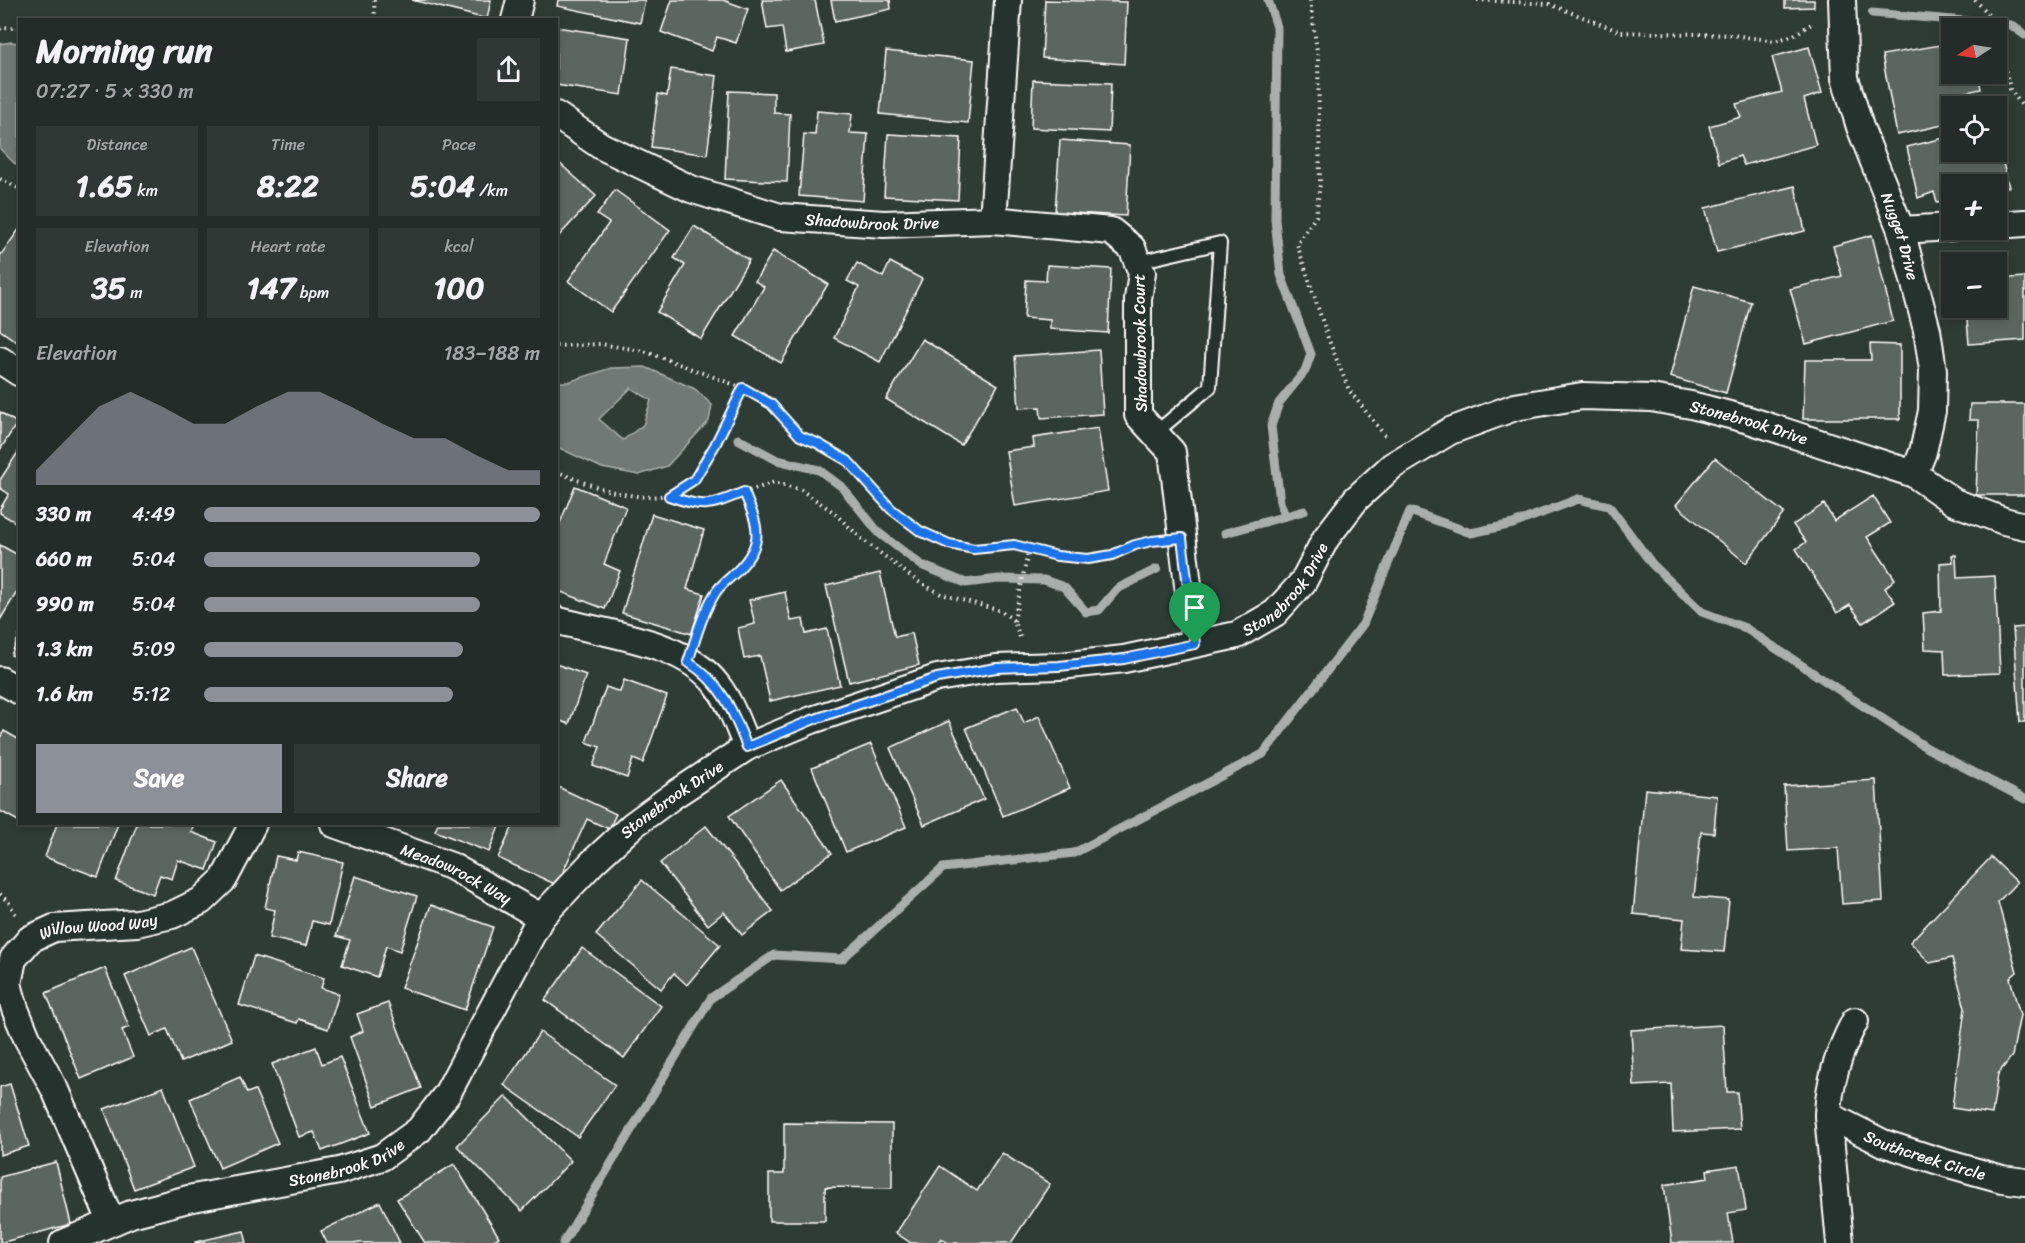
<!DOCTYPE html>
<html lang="en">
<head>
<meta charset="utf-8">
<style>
	:root { --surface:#232c28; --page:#2f3834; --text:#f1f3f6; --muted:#a3a7a8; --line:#404845; --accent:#8c9099 }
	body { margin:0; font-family:Sriracha,sans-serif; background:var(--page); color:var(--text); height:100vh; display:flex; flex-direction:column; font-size:22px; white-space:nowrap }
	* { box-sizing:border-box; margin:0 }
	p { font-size:20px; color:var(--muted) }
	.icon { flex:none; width:33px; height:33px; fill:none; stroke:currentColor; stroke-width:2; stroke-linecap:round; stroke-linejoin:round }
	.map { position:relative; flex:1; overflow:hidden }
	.panel { position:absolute; left:18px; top:18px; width:540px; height:807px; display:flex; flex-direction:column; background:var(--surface); border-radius:0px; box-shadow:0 3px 9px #0003,0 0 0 2px var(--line) }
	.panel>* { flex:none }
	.needle { width:39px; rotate:258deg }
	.tools { position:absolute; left:1941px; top:18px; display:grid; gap:12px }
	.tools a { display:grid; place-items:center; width:66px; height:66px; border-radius:0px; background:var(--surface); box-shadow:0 3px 9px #0003,0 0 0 2px var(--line); font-size:30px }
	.pin { position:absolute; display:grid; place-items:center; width:51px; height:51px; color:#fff; margin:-62px -26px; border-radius:50% 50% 50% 0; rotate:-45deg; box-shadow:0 0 6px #0007 }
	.pin .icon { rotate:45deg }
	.round { display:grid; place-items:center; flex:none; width:63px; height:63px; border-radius:0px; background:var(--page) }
	.headline { display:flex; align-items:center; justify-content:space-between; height:102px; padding:0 18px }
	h1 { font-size:33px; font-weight:800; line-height:45px }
	.stats { display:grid; grid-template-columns:repeat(3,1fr); gap:9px; height:102px; padding:6px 18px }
	.stats div { display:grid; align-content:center; border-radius:0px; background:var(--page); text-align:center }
	.stats b { font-size:30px; font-weight:800 }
	.stats small { font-size:16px; font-weight:400 }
	.stats p { font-size:16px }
	.chart { height:168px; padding:12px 18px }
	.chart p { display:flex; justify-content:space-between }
	.chart svg { width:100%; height:108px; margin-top:6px; fill:var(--accent); opacity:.7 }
	.action { display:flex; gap:12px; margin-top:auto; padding:12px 18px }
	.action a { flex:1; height:69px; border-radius:0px; background:var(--accent); color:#fff; font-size:24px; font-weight:800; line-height:69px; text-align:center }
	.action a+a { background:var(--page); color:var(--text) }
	ul { padding:0 18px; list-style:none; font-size:20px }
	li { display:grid; grid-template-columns:96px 72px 1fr; align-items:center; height:45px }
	li i { height:15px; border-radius:8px; background:var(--accent) }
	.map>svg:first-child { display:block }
</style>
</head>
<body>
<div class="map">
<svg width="2025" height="1243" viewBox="0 0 2025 1243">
	<rect width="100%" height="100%" fill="#2f3b35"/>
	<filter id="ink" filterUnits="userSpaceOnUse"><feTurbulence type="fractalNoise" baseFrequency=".0167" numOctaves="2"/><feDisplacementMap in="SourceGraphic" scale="12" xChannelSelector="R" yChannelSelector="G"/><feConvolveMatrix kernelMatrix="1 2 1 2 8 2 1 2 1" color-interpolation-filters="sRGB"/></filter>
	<g filter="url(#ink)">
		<g fill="#707975" stroke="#a9afac" stroke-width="1.5" fill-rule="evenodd">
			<polygon points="11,42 19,43 19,166 14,163 0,149 0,44"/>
			<path d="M645,367l50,22 17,16 -3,16 -42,45 -28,9 -37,-7 -45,-21v-65h11l43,-14zM631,388l20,12 -8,25 -20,15 -24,-21z"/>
		</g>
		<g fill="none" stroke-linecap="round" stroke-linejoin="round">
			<g stroke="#a9afac" stroke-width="9">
				<polyline points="1268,0 1277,27 1275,220 1281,275 1311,354 1305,371 1279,403 1271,426 1280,502 1285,516"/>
				<polyline points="1872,13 2011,25 2025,35"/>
				<polyline points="738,439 777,460 819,470 842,487 879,533 921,565 966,583 998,579 1044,580 1064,587 1086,612 1099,610 1117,589 1157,569"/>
				<polyline points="1225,533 1304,511"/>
				<polyline points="563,1243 711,998 774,955 842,959 943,868 1074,853 1263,754 1363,624 1410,511 1471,533 1513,524 1578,499 1609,506 1652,564 1702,612 1745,628 1927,748 2025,799"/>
			</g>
		</g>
		<g fill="#5b6661" stroke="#fff" stroke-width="1.5">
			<polygon points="412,0 491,0 487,19"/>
			<polygon points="558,0 645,0 640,23 557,6"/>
			<polygon points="672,0 723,0 748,9 736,43 717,37 712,51 661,32"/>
			<polygon points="762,0 815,0 824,45 786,52 782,27 767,29"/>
			<polygon points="831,0 890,0 891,9 835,21"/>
			<polygon points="1045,0 1127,2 1124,64 1042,58"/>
			<polygon points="1785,0 1814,0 1814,7 1785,8"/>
			<polygon points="556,27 630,38 622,95 556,85"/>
			<polygon points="1940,45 1943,58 1952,56 1952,74 1978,74 1981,89 1957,94 1960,106 1952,106 1952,123 1897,135 1882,55"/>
			<polygon points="1809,47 1822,93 1804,99 1816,145 1744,165 1740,156 1719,163 1709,126 1741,117 1736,104 1782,92 1772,57"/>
			<polygon points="886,51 974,60 968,123 880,114"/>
			<polygon points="671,69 717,76 707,155 651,147 658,94 667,96"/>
			<polygon points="1033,80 1111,83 1109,132 1031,128"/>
			<polygon points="729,91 774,93 774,113 790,114 787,182 725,179"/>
			<polygon points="817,111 852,114 850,133 868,134 863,201 799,196 804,134 815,135"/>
			<polygon points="888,134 961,138 958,200 884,196"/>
			<polygon points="1996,135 2009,187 1996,190 1996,184 1952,184 1952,199 1937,203 1934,192 1918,198 1907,147 1952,136 1952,152 1996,152"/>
			<polygon points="1060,140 1130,145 1126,216 1055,212"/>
			<polygon points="556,160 596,196 556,239"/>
			<polygon points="1795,186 1805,231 1717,252 1705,208"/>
			<polygon points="615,190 670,230 611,312 568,281 609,223 597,215"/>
			<polygon points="694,226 749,260 701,339 657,312 685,265 674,258"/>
			<polygon points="20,228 20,344 0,330 0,256"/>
			<polygon points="1872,235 1893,321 1806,344 1790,289 1842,276 1833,246"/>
			<polygon points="773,251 828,284 781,363 735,336 764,287 755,281"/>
			<polygon points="890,262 922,279 880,362 834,338 859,287 847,281 857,263 883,277"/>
			<polygon points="1047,265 1111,269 1108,333 1050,329 1050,320 1024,318 1026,280 1046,281"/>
			<polygon points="2025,277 2025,340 1969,344 1966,308 1996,308 1996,279"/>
			<polygon points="1694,286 1751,302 1726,393 1670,377"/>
			<polygon points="922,339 998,385 961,445 886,399"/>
			<polygon points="1870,344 1900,345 1900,419 1803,419 1805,360 1871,360"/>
			<polygon points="1099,350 1103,414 1041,418 1040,407 1019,408 1015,356"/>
			<polygon points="1970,404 2025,404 2025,495 1976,495 1979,420 1969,420"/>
			<polygon points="0,412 17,423 0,450"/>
			<polygon points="1098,428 1108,491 1015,506 1006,451 1034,447 1033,438"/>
			<polygon points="20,449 20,525 0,513 0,509 9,494 0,488 0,480"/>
			<polygon points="1715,458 1784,513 1746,563 1676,505"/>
			<polygon points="575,486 626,507 604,564 620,571 605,609 556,590 556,533"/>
			<polygon points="1873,496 1890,523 1867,537 1895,579 1885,588 1895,602 1863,623 1850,605 1837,613 1796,549 1806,542 1793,525 1824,504 1834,521"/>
			<polygon points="652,514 704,530 687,589 704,594 692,634 622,613"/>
			<polygon points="0,545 20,556 20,587 0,620"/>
			<polygon points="1952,555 1956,555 1957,578 1995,576 2000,673 1945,675 1944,650 1925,649 1923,613 1941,611 1940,563 1953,562"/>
			<polygon points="880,573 895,637 912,633 919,665 849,682 826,586"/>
			<polygon points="785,592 791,621 803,619 806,634 827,629 840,685 770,701 760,656 744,659 738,628 755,624 749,600"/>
			<polygon points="2025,627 2025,722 2020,722 2013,628"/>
			<polygon points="20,634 20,658 11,655"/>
			<polygon points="556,664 586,675 569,724 558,720 556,723"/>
			<polygon points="624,680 667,696 643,763 633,759 627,778 593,766 600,747 586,742 606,687 620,692"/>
			<polygon points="1017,707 1024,723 1039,716 1070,788 1003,816 966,728"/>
			<polygon points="949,721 984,799 924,825 890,748"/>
			<polygon points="4,731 20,740 20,822 0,811 0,738"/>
			<polygon points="871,744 906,827 846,852 812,768"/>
			<polygon points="781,780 832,853 780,890 729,816"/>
			<polygon points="1876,780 1883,901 1842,904 1838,848 1788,851 1784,786"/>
			<polygon points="556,786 616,814 609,829 587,819 557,885 498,858 514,824 556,824"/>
			<polygon points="1645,789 1717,796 1714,833 1701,832 1694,897 1729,900 1724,952 1681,949 1684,919 1633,914"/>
			<polygon points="57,824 118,824 98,877 45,857"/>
			<polygon points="137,824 194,824 191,832 217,842 207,870 178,860 172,879 160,875 153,894 116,881"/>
			<polygon points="438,824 500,824 489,852 435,831"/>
			<polygon points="706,826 773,911 742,935 724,912 708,925 660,863"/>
			<polygon points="298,852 343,862 329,925 312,921 306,946 269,938 275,910 265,908 276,856 296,860"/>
			<polygon points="1991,857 2017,882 1998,902 2017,972 2010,978 2020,1015 2012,1056 1998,1074 1992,1114 1952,1108 1965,1008 1952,958 1930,963 1910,942"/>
			<polygon points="355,876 417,896 400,951 386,946 377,977 342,965 350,940 336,936"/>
			<polygon points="642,880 720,945 687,985 674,973 661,989 596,935"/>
			<polygon points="431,905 493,927 465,1010 401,988"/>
			<polygon points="191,947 232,1040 181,1062 167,1029 151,1036 125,976"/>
			<polygon points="582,948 661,1006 624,1058 545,1000"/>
			<polygon points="254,956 324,978 321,988 339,994 328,1029 299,1019 297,1023 239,1005"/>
			<polygon points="105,968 129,1027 122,1030 133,1057 81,1079 46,993"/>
			<polygon points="388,1003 421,1088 375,1106 350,1037 363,1031 357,1014"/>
			<polygon points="1723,1025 1727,1092 1737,1092 1740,1129 1673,1132 1671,1084 1634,1086 1631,1030"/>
			<polygon points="540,1032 615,1085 578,1137 504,1085"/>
			<polygon points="316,1047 322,1064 340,1057 370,1133 322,1151 314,1132 299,1137 272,1064"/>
			<polygon points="240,1077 247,1093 255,1090 278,1143 220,1168 190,1099"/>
			<polygon points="10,1084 29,1146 0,1155 0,1087"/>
			<polygon points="163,1087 194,1167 134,1189 104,1109"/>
			<polygon points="506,1096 571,1161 522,1211 457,1146"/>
			<polygon points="784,1123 892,1124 892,1188 825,1187 825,1221 769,1221 769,1174 784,1174"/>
			<polygon points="1002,1153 1050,1184 1011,1243 948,1243 941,1238 938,1243 911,1243 896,1233 940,1166 977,1191"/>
			<polygon points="56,1162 71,1224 0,1243 0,1177"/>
			<polygon points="454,1164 499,1237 489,1243 425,1243 397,1199"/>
			<polygon points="1739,1165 1746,1210 1728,1213 1733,1243 1672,1243 1664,1185 1708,1178 1707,1170"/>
			<polygon points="380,1202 400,1243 327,1243 321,1231"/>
			<polygon points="244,1231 247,1243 195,1243 195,1242"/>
		</g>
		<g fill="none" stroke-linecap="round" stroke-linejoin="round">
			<g stroke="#fff" stroke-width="16">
				<polyline id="lane" points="1138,262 1220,243 1210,387 1154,434"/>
			</g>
			<g stroke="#fff" stroke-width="30">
				<g id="street">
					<path id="s1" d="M1842,0l3,78 15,49 41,103 26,100 6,40 -1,41 -9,41 -9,22"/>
					<polyline points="515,20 520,0"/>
					<path id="s2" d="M556,115l45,31 90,43 89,28 104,7 109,-4 118,11 21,17 10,25 -4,26v116l34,37 23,191"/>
					<polyline points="993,220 1008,0"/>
					<polyline points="1996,225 2025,223"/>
					<polyline points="1901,230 1952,227"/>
					<polyline points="0,360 20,373"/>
					<path d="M556,620c51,15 127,20 161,65 14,18 21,41 30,62"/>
					<polyline points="0,680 20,691"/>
					<path id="s3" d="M334,824l117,42 90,51"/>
					<path id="s4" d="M1855,1021c-16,30 -26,60 -27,94l55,28 62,20 57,16 23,3"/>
					<polyline points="1828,1115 1840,1243"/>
					<path id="s5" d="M111,1221l-56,-131 -28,-52 -12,-29 -7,-25 5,-25 17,-20 24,-11 83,-5 35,-8 29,-14 23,-22 29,-55"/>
					<path id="s6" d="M63,1243l68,-29 57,-15 151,-28 43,-14 37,-27 28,-36 94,-177 52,-55 40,-37 41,-30 73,-48 65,-27 125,-42 59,-10 64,-2 64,-7 113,-24 38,-22 28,-31 23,-44 30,-39 36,-33 58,-35 65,-24 67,-11 69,2 40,7 58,15 165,54 40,28 50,19 21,5"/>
				</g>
			</g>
			<g stroke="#fff" stroke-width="4" stroke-dasharray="1.5 4.5" stroke-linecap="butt">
				<polyline points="374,0 375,20"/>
				<polyline points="1310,0 1318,58 1320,183 1316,216 1297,244 1328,338 1349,390 1386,437"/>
				<polyline points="1477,0 1549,4 1621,32 1732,35 1775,41 1794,35 1813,23"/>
				<polyline points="1975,0 1985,10 1996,28"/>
				<polyline points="0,29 4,27 20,29"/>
				<polyline points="1996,30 2010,89 2025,110"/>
				<polyline points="0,179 20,189"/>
				<polyline points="556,346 601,344 644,351 743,388 771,404 800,436 817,443 848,461 891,509 920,531 949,544 974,549 1014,545 1057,556 1087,559 1112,555 1135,545 1153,541"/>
				<path d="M556,471c36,16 109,45 139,7 21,-26 34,-60 48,-90"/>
				<polyline points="669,496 692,504 712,505 774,482 801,490 832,511 862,539 917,581 941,594 1001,611 1014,621 1021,640"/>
				<polyline points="1014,621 1029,548"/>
				<path d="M698,633c4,-15 9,-29 19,-42 13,-18 39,-30 40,-55 1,-15 -8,-30 -13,-44"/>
				<polyline points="0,894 9,903 16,915"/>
			</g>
			<use href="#lane" stroke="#26332d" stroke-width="12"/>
			<use href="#street" stroke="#26332d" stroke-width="26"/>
		</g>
	</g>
	<g fill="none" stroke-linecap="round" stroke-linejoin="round" filter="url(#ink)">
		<g stroke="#fff" stroke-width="12">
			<path id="route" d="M743,388l28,16 29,32 17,7 31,18 43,48 29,22 29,13 25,5 40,-4 43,11 31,3 24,-4 23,-10 17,-4 30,-3 13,106 -71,15 -65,7 -63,2 -59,10 -125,42 -65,27c-14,-36 -25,-64 -59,-85 8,-24 14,-49 28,-70 6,-9 16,-15 23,-23 27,-28 18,-45 5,-77 -35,14 -39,17 -75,4l25,-16 21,-35z"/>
		</g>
		<use href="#route" stroke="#1a73e8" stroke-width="8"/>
	</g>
	<g text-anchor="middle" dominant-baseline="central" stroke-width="4.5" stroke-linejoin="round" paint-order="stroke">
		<g font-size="16" fill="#fff" stroke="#26332d">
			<text stroke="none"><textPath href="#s2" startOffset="340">Shadowbrook Drive</textPath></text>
			<text stroke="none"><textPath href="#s1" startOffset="246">Nugget Drive</textPath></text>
			<text transform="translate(1140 343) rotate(-91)">Shadowbrook Court</text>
			<text stroke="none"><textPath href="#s6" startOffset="2006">Stonebrook Drive</textPath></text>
			<text stroke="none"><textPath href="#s6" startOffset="1466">Stonebrook Drive</textPath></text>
			<text stroke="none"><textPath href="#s6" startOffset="800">Stonebrook Drive</textPath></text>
			<text stroke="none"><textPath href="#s3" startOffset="132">Meadowrock Way</textPath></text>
			<text stroke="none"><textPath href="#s5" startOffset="381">Willow Wood Way</textPath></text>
			<text stroke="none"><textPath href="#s4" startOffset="204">Southcreek Circle</textPath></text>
			<text stroke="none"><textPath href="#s6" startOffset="296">Stonebrook Drive</textPath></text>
		</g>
	</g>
</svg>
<div class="tools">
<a><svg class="needle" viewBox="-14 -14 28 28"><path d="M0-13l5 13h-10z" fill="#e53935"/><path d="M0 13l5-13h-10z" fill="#a3a7a8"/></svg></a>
<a><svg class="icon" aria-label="locate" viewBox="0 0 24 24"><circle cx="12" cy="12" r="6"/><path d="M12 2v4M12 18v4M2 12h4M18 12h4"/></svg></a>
<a>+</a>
<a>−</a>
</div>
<div class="pin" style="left:1195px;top:644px;background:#1e9e55"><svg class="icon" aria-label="arrive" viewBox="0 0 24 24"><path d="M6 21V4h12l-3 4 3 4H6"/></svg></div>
<section class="panel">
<div class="headline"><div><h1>Morning run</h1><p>07:27 · 5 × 330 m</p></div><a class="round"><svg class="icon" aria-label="share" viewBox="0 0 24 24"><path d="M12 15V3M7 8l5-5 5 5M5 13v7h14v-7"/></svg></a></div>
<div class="stats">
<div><p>Distance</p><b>1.65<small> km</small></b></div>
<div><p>Time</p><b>8:22</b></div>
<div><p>Pace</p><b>5:04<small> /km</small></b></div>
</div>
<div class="stats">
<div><p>Elevation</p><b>35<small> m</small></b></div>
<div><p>Heart rate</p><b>147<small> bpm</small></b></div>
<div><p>kcal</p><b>100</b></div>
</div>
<div class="chart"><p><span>Elevation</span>183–188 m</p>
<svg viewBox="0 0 160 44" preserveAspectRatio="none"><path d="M0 44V38L10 25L20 12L30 6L40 12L50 19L60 19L70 12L80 6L90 6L100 12L110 19L120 25L130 25L140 32L150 38L160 38V44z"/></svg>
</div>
<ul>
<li><b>330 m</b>4:49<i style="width:100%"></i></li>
<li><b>660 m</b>5:04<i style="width:82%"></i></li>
<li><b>990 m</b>5:04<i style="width:82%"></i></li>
<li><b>1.3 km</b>5:09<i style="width:77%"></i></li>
<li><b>1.6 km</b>5:12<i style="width:74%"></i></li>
</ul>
<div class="action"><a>Save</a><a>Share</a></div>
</section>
</div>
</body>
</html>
